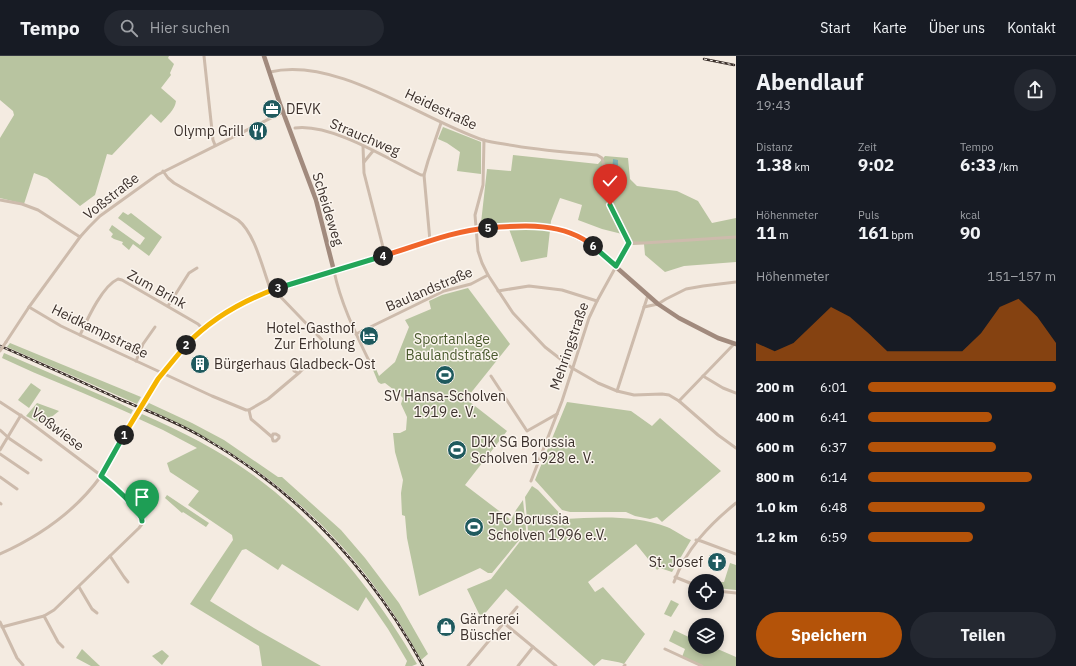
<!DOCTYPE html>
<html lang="de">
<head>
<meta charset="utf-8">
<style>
	:root { --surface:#171b24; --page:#242831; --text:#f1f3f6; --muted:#9ea1a6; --line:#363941; --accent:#b45309 }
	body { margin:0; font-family:"IBM Plex Sans",sans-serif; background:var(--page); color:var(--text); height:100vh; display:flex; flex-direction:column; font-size:15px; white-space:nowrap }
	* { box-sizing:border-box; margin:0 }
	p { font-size:13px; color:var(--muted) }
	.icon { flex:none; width:22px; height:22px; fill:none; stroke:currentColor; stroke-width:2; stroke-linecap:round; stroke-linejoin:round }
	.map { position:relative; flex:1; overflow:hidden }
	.side { display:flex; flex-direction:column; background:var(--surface); width:340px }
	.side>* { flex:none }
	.fabs { position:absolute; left:688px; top:518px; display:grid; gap:8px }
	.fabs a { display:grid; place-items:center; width:36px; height:36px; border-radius:50%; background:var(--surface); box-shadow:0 2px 6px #0003; font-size:20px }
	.pin { position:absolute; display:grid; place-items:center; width:34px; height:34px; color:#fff; margin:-41px -17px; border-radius:50% 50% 50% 0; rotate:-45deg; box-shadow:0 0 4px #0007 }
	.pin .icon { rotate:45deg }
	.km { position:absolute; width:20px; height:20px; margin:-10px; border-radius:50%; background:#222; color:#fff; font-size:11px; line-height:20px; text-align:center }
	.round { display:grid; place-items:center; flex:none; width:42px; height:42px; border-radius:21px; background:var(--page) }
	.overview { display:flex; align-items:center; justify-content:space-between; height:68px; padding:0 20px }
	h1 { font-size:22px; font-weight:800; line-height:30px }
	.figures { display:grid; grid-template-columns:repeat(3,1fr); gap:6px; height:68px; padding:4px 20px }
	.figures div { display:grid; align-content:center }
	.figures b { font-size:17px; font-weight:800 }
	.figures small { font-size:11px; font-weight:400 }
	.figures p { font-size:11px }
	.chart { height:112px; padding:8px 20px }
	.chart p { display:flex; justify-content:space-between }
	.chart svg { width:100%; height:72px; margin-top:4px; fill:var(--accent); opacity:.7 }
	.primary-button { display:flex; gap:8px; margin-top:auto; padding:8px 20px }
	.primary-button a { flex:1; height:46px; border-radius:24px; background:var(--accent); color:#fff; font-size:16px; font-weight:800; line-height:46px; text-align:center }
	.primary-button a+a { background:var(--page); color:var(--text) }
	ul { padding:0 20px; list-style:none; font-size:13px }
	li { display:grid; grid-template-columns:64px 48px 1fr; align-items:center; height:30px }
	li i { height:10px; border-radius:5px; background:var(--accent) }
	header { display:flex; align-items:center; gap:24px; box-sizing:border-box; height:56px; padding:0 20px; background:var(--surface); border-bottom:1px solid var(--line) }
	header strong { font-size:19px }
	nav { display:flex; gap:22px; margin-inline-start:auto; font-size:14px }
	.search { width:280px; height:36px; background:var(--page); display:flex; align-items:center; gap:10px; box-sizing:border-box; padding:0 14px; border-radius:22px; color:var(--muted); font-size:15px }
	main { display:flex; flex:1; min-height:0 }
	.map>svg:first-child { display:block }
</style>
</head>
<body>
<header>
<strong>Tempo</strong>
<div class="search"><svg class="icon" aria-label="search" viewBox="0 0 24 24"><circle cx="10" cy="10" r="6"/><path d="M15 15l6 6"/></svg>Hier suchen</div>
<nav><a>Start</a><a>Karte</a><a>Über uns</a><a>Kontakt</a></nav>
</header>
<main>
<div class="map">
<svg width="736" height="610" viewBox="0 0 736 610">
	<rect width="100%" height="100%" fill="#f4ebe1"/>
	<g fill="#b8c4a0">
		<path d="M0,0h169l-1,2 6,6 -4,9 1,2 -10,13 15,13c-1,9 -9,15 -15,22l-10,-9 -39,41 -5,-1 -12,41 -15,11 -33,-28 -13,-5 -10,31 -24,-6v-60l14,-23 -1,-4 -13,-11z"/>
		<polygon points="443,71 481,86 481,118 457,115 460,96 447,87 438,83"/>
		<polygon points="513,99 598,108 605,100 628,102 630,123 637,130 677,135 698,145 712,167 736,162 736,206 684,210 665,216 645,199 644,188 633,189 626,186 622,178 602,173 578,164 582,149 560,142 551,165 547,201 521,206 509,173 480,176 487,113 511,115"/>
		<polygon points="123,156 128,159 131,157 162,181 149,200 133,188 129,194 122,188 123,186 114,183 111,181 113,178 109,174 112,169 140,189 145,182 118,162"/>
		<polygon points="468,232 510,288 466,343 507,375 465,429 511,464 516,454 523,444 526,473 525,477 492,517 488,517 480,512 419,540 407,482 405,460 402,459 401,437 403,424 395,396 393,377 400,377 406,374 407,361 401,348 403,342 398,337 385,327 381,328 378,326 371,309 373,306 379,320 395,306 409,271 405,264 431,253 429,245 442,239"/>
		<polygon points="10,287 141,341 137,348 7,291"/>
		<path d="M4,297l115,50 14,7 -2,4c-43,-20 -87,-36 -129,-56z"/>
		<polygon points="31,327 41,334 29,352 18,344"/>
		<polygon points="567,346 631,355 652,370 660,362 721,415 662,466 657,461 650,463 635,460 626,456 570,456 562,454 535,424"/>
		<polygon points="37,347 59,355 49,363 40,367 26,360"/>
		<path d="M149,347l43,20 32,17 54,37h4l59,53 24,28 34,45 29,51 -7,6c-63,-118 -153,-199 -276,-252z"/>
		<path d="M142,358c39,17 77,36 111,61 65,47 124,119 164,189l-5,2h-7l2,-5 -19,-32 -22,-32 -8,14 -76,-47 -4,6 -32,-21 -4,1 -32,51 49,30 62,35h-59l-3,-20 -69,-42 43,-64 -1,-5 -44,-30 11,-14 -29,-19 -3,-9 30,-15 -34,-18 -24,-11z"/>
		<path d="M532,430l6,4 27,29c32,-2 72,-4 102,8 8,3 16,10 24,13l-19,32 -12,-4 -3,2 -21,-26 -48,38 7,10 8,-5 42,47 -21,30c-7,-3 -14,-3 -22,-5l-8,7 -88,-77 -25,29 -14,-29 24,-10 37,-48 -3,-34z"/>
		<polygon points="167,439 209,467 206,471 183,456 182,457 165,442"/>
		<polygon points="730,507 736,509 736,534 717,532 719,526 724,526"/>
		<polygon points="671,544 679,548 671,561 664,558"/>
		<polygon points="674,574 695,584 695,591 713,591 736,601 736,610 702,610 682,601 685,593 669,585"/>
		<polygon points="82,593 100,610 91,610 76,602"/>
		<polygon points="162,594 169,600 162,609 152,600"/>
	</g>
	<polygon fill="#7fb0b2" points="613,103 618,104 618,119 612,118"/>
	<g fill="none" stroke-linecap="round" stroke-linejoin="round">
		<g stroke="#cdbbac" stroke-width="3">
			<polyline points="204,0 213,84 215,89"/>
			<path d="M270,16c66,-16 151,47 213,68 7,2 14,3 21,4 31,6 62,8 93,11l5,3 1,4 7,43 19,38"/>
			<path d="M295,72c36,-5 93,31 126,47h3"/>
			<polyline points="484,84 483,129 475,159 478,195 482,207 488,219 513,257 545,291 572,312 598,327 617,335 634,339 662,338 669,339 679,345 718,379 736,392"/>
			<polyline points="363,90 364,117 385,199"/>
			<polyline points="364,106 373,95"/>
			<path d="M163,115l5,7 6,5 64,37c17,13 25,50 33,71"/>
			<polyline points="0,144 22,148 38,154 80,181"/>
			<polyline points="430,185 424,119 428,105 441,67"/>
			<polyline points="629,187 644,187 736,181"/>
			<polyline points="273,233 325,287"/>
			<polyline points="498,235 529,230 562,234 597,245"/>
			<polyline points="168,250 189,217 197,212"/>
			<polyline points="29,251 61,270 80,279 212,340 246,354 249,354 268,343 300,316 303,313 302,310 298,308 296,309 294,312 294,315 298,317"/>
			<polyline points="644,251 658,248 666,243 686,233 703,230 736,226"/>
			<polyline points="356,278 444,235 471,228 488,219"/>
			<path d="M80,279c7,-15 22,-49 38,-56l4,1 76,44 5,5"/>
			<polyline points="6,286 29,251 80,181 89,171 100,160 157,119 283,56"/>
			<polyline points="136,305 143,288 155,271"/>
			<polyline points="491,320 527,375 557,358"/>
			<polyline points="703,320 723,332 736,337"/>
			<polyline points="617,335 648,239"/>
			<path d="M148,340c29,-49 71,-86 125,-106 20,-8 41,-12 61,-19 7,34 23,65 38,96"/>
			<polyline points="679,345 735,287"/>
			<polyline points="0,346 23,361 107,424 119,436 142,461 142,468 139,472 54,554 44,560 2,571"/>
			<polyline points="249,354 251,363 272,381 273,385 276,385 279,382 279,380 276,378 273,378 272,381"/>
			<polyline points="0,374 10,383 41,404"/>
			<polyline points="0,394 21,359"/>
			<polyline points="0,398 28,417"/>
			<polyline points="0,421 17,433"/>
			<polyline points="531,425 562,345 589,262 597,245 629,187"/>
			<polyline points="0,447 1,448"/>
			<polyline points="696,484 701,485 736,498"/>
			<path d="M0,498c40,-18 75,-42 101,-78 10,-13 17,-28 24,-43"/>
			<polyline points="110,500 124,521 128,526"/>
			<polyline points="675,521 695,529"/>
			<path d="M674,526c12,-33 35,-57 62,-79"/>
			<polyline points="79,531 92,553 97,557"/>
			<polyline points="717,535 736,537"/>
			<polyline points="44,560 58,586 63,591"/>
			<polyline points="0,566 17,602 23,609"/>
			<polyline points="504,567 556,610"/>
			<polyline points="665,593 702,610"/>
			<polyline points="468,610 517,551"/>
			<polyline points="518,610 533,591"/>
			<polyline points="624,610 625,609"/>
		</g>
		<polyline stroke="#a18a7d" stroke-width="4.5" points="264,0 280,48 316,144 334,215 430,185 476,173 527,169 553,172 570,178 590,188 658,248 679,262 718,282 736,288"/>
		<g stroke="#3b302b" stroke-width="2.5">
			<g id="rail">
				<polyline points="704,3 734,9"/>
				<path d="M0,290c40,17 79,35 119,53 29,12 58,23 85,39 96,55 167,131 219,228"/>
			</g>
		</g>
		<use href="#rail" stroke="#fbf5ee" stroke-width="1" stroke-dasharray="3" stroke-linecap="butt"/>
		<g stroke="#cdbbac" stroke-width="3">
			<polyline points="0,295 6,286"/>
			<polyline points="125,377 148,340"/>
		</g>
	</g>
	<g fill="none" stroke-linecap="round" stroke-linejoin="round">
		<g stroke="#fff" stroke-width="8">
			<path id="split-1" d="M124,379l-23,41c9,7 41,34 41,45"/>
		</g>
		<g stroke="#fff" stroke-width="8">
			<polyline id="split-2" points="124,379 158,323 186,289"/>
		</g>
		<g stroke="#fff" stroke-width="8">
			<path id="split-3" d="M186,289c25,-26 58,-45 92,-57"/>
		</g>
		<g stroke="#fff" stroke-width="8">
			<polyline id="split-4" points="278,232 383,200"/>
		</g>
		<g stroke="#fff" stroke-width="8">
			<path id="split-5" d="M383,200c34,-10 69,-25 105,-28"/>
		</g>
		<g stroke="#fff" stroke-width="8">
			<path id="split-6" d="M488,172c35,-3 76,-6 105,18"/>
		</g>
		<g stroke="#fff" stroke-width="8">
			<polyline id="split-7" points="593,190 616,210 629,187 610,149"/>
		</g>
		<use href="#split-1" stroke="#22a559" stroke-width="5"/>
		<use href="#split-2" stroke="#f5b400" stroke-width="5"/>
		<use href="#split-3" stroke="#f5b400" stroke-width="5"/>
		<use href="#split-4" stroke="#22a559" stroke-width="5"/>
		<use href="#split-5" stroke="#f0652b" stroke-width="5"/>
		<use href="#split-6" stroke="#f0652b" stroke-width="5"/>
		<use href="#split-7" stroke="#22a559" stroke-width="5"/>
	</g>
	<defs>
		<g id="office-disc" transform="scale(1)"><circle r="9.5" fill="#1f5a5e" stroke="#fbf5ee"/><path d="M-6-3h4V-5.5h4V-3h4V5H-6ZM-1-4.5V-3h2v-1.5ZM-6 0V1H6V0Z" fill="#fff"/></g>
		<g id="restaurant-disc" transform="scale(1)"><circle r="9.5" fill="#1f5a5e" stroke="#fbf5ee"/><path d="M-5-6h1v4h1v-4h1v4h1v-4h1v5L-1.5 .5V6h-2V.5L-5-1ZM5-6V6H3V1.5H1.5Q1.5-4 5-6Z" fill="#fff"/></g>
		<g id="hotel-disc" transform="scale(1)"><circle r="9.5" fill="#1f5a5e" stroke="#fbf5ee"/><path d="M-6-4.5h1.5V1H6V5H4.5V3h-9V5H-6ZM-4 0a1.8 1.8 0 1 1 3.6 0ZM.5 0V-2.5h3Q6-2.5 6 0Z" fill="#fff"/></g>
		<g id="building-disc" transform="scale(1)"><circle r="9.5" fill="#1f5a5e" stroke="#fbf5ee"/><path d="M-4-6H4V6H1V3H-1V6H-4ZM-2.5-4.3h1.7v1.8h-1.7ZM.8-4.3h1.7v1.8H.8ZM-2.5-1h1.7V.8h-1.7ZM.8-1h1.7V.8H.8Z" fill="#fff"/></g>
		<g id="stadium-disc" transform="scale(1)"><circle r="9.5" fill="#1f5a5e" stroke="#fbf5ee"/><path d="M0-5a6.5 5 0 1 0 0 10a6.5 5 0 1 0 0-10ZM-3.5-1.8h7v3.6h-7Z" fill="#fff"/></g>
		<g id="church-disc" transform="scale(1)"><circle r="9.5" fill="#1f5a5e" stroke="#fbf5ee"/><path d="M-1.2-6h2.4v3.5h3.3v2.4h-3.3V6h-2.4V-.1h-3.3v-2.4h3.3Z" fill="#fff"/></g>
		<g id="shop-disc" transform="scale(1)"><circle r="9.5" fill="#1f5a5e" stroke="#fbf5ee"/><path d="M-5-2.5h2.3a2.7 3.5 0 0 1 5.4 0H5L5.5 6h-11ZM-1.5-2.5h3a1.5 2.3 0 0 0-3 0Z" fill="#fff"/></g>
	</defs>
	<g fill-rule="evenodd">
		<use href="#office-disc" x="272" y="53"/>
		<use href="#restaurant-disc" x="258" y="75"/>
		<use href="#hotel-disc" x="369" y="280"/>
		<use href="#building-disc" x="200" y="308"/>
		<use href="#stadium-disc" x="445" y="319"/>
		<use href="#stadium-disc" x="457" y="394"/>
		<use href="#stadium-disc" x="474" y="471"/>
		<use href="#church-disc" x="717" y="506"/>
		<use href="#shop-disc" x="446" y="571"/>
	</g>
	<g text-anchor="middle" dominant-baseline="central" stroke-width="3" stroke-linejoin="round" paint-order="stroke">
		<g font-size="14" fill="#3b302b" stroke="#fbf5ee" text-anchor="start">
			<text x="286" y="53">DEVK</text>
			<text x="244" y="75" text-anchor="end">Olymp Grill</text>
			<text x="355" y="272" text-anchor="end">Hotel-Gasthof<tspan x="355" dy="16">Zur Erholung</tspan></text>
			<text x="214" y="308">Bürgerhaus Gladbeck-Ost</text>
			<text x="445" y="340" text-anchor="middle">SV Hansa-Scholven<tspan x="445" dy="16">1919 e. V.</tspan></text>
			<text x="471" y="386">DJK SG Borussia<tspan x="471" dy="16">Scholven 1928 e. V.</tspan></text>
			<text x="488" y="463">JFC Borussia<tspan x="488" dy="16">Scholven 1996 e.V.</tspan></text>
			<text x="703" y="506" text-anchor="end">St. Josef</text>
			<text x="460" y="563">Gärtnerei<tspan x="460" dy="16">Büscher</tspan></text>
		</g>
		<g font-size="14" fill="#3b302b" stroke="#fbf5ee">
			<text transform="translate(441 53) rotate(25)">Heidestraße</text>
			<text transform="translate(365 81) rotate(23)">Strauchweg</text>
			<text transform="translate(111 140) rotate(-38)">Voßstraße</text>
			<text transform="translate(328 153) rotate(73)">Scheideweg</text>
			<text transform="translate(157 233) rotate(29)">Zum Brink</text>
			<text transform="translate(429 233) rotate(-23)">Baulandstraße</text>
			<text transform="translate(100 275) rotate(26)">Heidkampstraße</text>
			<text transform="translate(569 290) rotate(-71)">Mehringstraße</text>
			<text transform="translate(58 373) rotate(37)">Voßwiese</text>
		</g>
		<g font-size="14" fill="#4a5a2e" stroke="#fbf5ee">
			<text x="452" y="283">Sportanlage<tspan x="452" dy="16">Baulandstraße</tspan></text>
		</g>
	</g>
</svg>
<div class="fabs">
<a><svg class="icon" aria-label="locate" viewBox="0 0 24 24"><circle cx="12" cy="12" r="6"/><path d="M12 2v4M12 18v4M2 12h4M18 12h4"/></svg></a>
<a><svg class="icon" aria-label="layers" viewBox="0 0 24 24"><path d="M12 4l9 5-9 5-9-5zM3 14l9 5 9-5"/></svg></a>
</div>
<div class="pin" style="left:142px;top:465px;background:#1e9e55"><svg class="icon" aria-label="arrive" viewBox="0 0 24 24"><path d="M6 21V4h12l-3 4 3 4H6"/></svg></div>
<div class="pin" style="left:610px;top:149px;background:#d93025"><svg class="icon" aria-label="check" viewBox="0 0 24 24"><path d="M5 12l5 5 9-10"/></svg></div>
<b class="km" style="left:124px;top:379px">1</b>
<b class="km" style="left:186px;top:289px">2</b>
<b class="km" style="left:278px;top:232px">3</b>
<b class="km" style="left:383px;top:200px">4</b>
<b class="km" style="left:488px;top:172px">5</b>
<b class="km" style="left:593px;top:190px">6</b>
</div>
<section class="side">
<div class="overview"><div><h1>Abendlauf</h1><p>19:43</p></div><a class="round"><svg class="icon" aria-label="share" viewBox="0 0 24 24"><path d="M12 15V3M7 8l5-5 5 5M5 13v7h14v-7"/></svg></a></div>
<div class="figures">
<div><p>Distanz</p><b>1.38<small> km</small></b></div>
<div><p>Zeit</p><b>9:02</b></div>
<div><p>Tempo</p><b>6:33<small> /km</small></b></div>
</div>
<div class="figures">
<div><p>Höhenmeter</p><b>11<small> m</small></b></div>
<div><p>Puls</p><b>161<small> bpm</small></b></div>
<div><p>kcal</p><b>90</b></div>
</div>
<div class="chart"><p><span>Höhenmeter</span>151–157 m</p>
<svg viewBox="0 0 160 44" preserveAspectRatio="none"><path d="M0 44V33L10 38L20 33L30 22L40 11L50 17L60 27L70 38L80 38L90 38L100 38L110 38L120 27L130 11L140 6L150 17L160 33V44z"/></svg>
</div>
<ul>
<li><b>200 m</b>6:01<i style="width:100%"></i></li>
<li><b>400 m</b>6:41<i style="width:66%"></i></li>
<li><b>600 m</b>6:37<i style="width:68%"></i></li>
<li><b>800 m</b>6:14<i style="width:87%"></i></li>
<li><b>1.0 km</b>6:48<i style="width:62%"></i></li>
<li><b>1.2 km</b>6:59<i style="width:56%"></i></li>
</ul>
<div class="primary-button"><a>Speichern</a><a>Teilen</a></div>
</section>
</main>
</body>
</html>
